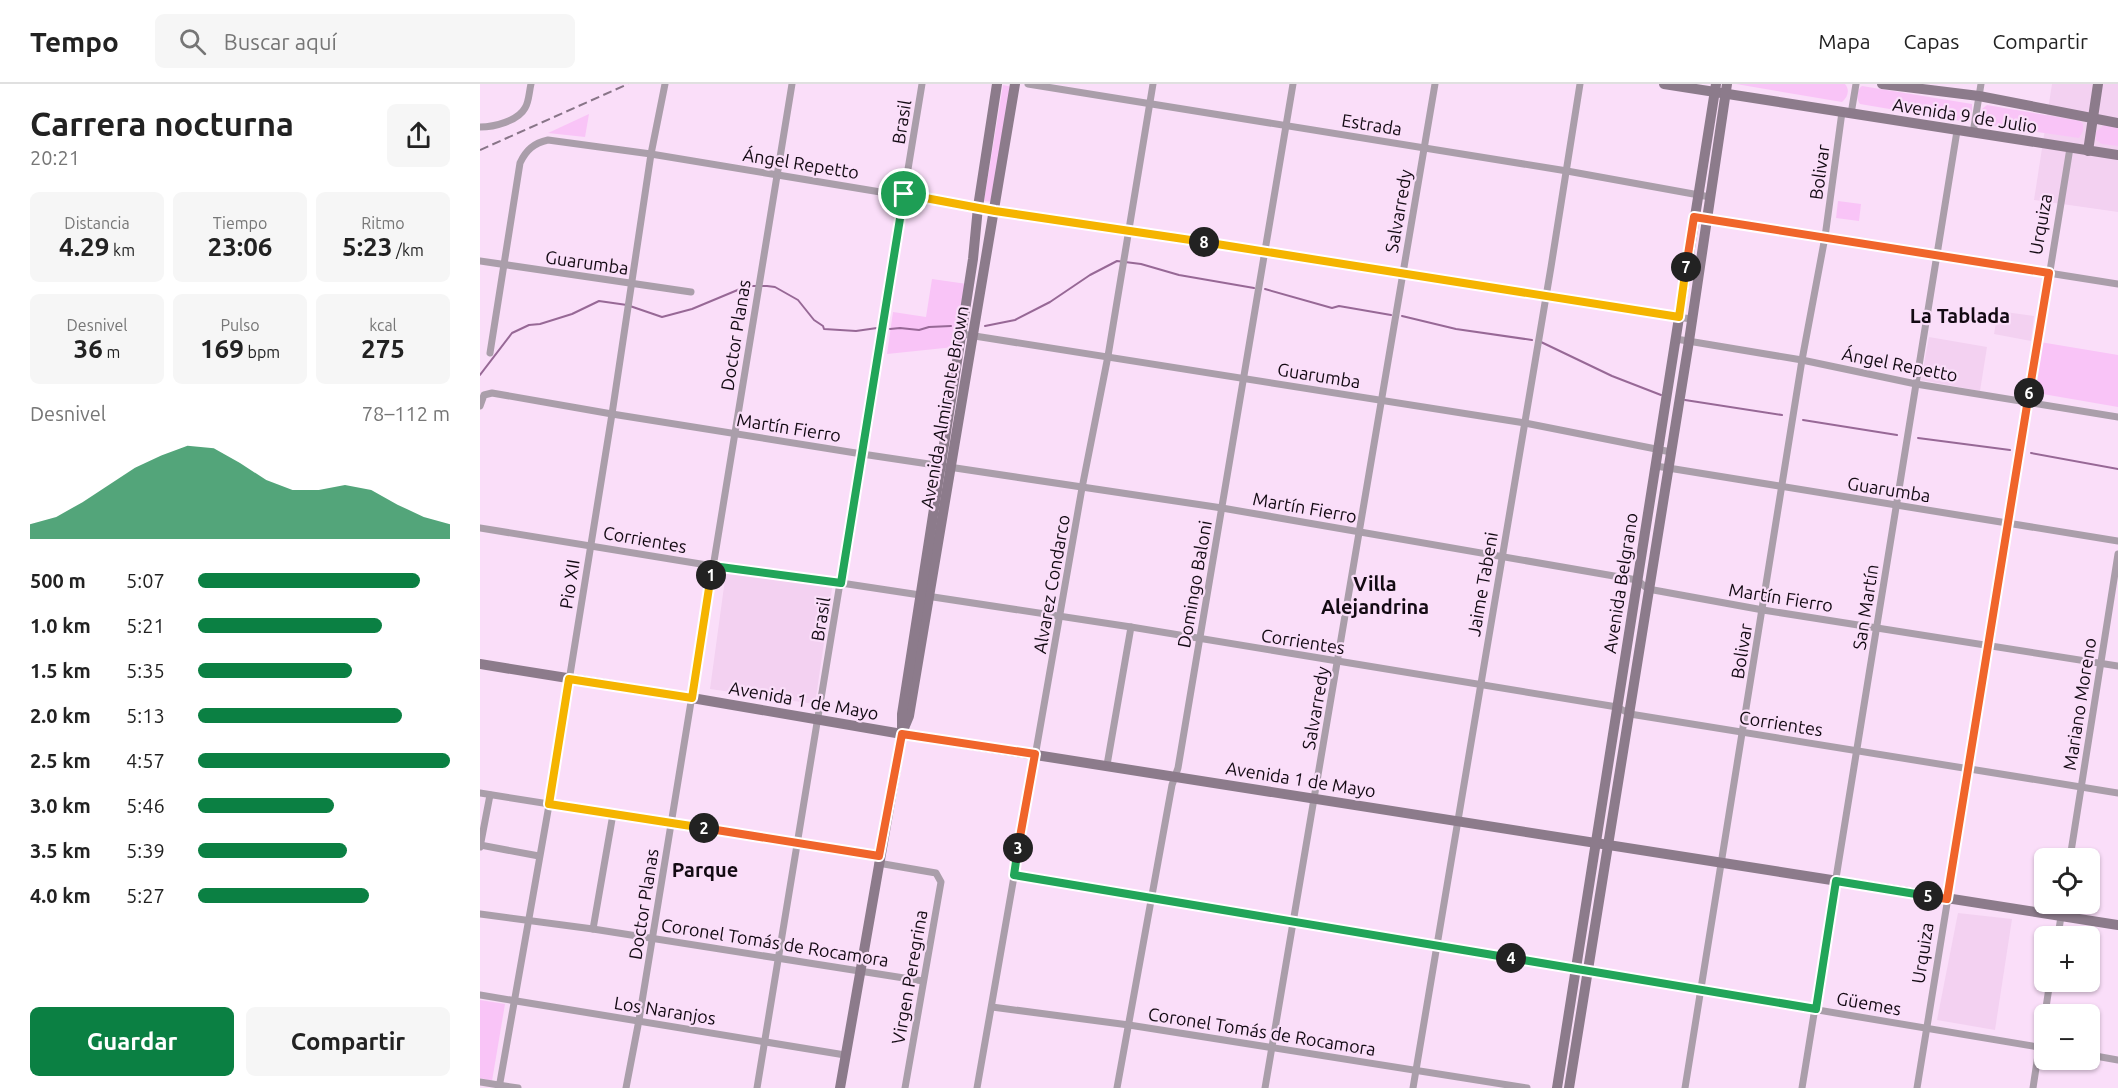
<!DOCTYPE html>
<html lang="es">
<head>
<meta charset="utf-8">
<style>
	:root { --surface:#fff; --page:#f6f6f6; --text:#222; --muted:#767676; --line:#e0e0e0; --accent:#0b8043 }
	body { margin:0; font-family:Ubuntu,sans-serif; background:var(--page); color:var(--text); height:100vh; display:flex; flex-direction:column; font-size:22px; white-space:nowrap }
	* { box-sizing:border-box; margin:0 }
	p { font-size:20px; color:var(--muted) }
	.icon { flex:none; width:33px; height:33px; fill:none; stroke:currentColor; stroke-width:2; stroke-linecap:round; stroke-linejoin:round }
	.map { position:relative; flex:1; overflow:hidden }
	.details { display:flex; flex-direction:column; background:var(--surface); width:480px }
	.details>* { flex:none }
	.fabs { position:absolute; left:1554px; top:764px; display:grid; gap:12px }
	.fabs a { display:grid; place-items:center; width:66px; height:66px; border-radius:9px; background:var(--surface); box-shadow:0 2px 4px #0004; font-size:30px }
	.pin { position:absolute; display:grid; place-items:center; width:51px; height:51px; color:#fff; margin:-26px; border:3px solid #fff; border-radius:50%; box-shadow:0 2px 6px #0007 }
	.km { position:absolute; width:30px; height:30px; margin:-15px; border-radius:50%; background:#222; color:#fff; font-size:16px; line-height:30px; text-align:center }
	.round { display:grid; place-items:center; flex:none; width:63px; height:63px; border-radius:9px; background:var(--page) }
	.summary { display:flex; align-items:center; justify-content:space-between; height:102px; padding:0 30px }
	h1 { font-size:33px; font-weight:700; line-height:45px }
	.stats { display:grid; grid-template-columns:repeat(3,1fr); gap:9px; height:102px; padding:6px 30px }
	.stats div { display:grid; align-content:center; border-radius:9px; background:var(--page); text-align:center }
	.stats b { font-size:26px; font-weight:700 }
	.stats small { font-size:16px; font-weight:400 }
	.stats p { font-size:16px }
	.chart { height:168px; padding:12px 30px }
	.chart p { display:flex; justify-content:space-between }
	.chart svg { width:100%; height:108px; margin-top:6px; fill:var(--accent); opacity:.7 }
	.action { display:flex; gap:12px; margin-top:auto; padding:12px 30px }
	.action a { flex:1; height:69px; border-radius:9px; background:var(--accent); color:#fff; font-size:24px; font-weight:700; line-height:69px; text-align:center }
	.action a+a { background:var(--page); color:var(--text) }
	ul { padding:0 30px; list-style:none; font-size:20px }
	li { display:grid; grid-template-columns:96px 72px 1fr; align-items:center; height:45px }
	li i { height:15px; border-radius:8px; background:var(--accent) }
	header { display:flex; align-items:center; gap:36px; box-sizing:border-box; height:84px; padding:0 30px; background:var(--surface); border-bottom:2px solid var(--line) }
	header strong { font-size:28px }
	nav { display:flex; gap:33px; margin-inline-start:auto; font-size:21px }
	.search { width:420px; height:54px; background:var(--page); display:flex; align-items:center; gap:15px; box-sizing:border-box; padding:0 21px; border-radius:9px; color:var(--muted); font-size:22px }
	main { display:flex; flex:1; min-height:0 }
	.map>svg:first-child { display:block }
</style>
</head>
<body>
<header>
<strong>Tempo</strong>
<div class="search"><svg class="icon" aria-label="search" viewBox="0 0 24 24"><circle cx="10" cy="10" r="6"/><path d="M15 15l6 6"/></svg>Buscar aquí</div>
<nav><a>Mapa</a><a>Capas</a><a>Compartir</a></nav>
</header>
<main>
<section class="details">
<div class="summary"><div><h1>Carrera nocturna</h1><p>20:21</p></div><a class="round"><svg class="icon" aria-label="share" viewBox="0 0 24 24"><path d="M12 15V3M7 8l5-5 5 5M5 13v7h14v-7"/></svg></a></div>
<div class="stats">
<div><p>Distancia</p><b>4.29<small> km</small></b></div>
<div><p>Tiempo</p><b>23:06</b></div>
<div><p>Ritmo</p><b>5:23<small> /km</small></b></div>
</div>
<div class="stats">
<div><p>Desnivel</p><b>36<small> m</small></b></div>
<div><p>Pulso</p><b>169<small> bpm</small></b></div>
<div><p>kcal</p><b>275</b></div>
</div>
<div class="chart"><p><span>Desnivel</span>78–112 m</p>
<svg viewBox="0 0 160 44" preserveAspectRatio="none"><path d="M0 44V38L10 35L20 29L30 22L40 15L50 10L60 6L70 7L80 13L90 20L100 24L110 24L120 22L130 24L140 30L150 35L160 38V44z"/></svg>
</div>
<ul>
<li><b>500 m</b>5:07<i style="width:88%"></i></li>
<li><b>1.0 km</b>5:21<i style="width:73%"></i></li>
<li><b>1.5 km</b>5:35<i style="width:61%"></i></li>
<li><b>2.0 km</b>5:13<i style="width:81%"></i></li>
<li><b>2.5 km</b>4:57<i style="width:100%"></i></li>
<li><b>3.0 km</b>5:46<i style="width:54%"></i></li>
<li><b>3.5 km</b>5:39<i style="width:59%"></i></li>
<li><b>4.0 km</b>5:27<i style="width:68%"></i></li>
</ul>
<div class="action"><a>Guardar</a><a>Compartir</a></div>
</section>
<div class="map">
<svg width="1638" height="1004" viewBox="0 0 1638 1004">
	<rect width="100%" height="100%" fill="#fadef9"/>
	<g fill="#f3d1f1">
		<polygon points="1572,0 1638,0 1638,128 1554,116"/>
		<polygon points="1518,227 1554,232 1551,257 1514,250"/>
		<polygon points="1449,253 1507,263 1500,307 1441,296"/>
		<polygon points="246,488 352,504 335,620 230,605"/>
		<polygon points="1478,829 1532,835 1515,946 1457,936"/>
	</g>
	<g fill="#f9c4f7">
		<path d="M1256,0h109c5,6 3,13 -3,18z"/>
		<polygon points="523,1 532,3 513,118 504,117"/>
		<path d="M1382,2l110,18v15l-5,3 -107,-18c-4,-5 -4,-14 2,-18z"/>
		<polygon points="1507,21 1600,37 1603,40 1603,47 1599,54 1503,40 1500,38 1502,25"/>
		<polygon points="109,30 105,53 68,49"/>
		<polygon points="1624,41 1638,43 1638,62 1622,60 1616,56 1616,48"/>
		<polygon points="1358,117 1381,120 1379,137 1356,134"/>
		<polygon points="452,195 487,200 474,263 407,270 413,228 446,233"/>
		<polygon points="1560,258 1638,271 1638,323 1557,309 1553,306"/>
		<polygon points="0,916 25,920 12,997 0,994"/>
	</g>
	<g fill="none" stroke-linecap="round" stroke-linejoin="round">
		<g stroke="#976896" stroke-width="2">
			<polyline points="785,205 852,224 859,222 911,231"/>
			<polyline points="922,232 976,245 1052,256"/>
			<polyline points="505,242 535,236 570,218 610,191 637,177 661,180 699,191 774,204"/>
			<polyline points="410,245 420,244 439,246 449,243 471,242"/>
			<polyline points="1061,258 1132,292 1181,311"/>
			<polyline points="0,291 32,249 49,241 60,240 92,230 119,217 147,221 182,233 212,225 260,205 271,202 287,202 295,203 318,216 334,236 343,242 344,245 376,247 397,244"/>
			<polyline points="1205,316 1302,331"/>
			<polyline points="1323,336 1417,351"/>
			<polyline points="1438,354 1530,366"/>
			<polyline points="1551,369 1638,385"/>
		</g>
		<g stroke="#aa9eaa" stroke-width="7">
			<polyline points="548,0 1087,87 1230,113"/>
			<polyline points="1371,30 1376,0"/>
			<path d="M0,43c14,0 38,-6 45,-19 4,-6 4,-16 6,-24"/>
			<polyline points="1493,49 1501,0"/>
			<polyline points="1214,133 1638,200"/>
			<polyline points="0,177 211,208"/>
			<polyline points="482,250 1045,339 1191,368"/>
			<polyline points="1196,255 1322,276 1436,300 1638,333"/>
			<path d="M10,269l30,-190c6,-13 14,-20 28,-23l103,14 344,57 696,108"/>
			<polyline points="0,322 4,311 12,309 132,330 382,370 742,424 1157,496 1168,505 1283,526 1638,582"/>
			<polyline points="1176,382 1638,457"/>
			<polyline points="0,444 233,482 361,499 651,543 1137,623 1150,630 1638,709"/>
			<polyline points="627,681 651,543"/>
			<polyline points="0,709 399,772"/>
			<polyline points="0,761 59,772"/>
			<polyline points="0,763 10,711"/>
			<polyline points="1590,774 1638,470"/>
			<polyline points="398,779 456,789 461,798 425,1004"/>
			<polyline points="534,791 1564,964"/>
			<polyline points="0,830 113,845 443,897"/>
			<polyline points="113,845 133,730"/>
			<polyline points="1578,852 1583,819"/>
			<polyline points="0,911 365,971"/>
			<polyline points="512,923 649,941 1047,1004"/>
			<polyline points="1565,930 1570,897"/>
			<polyline points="1610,971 1638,976"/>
			<polyline points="0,998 38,1004"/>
			<polyline points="19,1004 69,721 132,330 171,70 185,0"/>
			<polyline points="146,1004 159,936 312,0"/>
			<polyline points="277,1004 442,0"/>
			<polyline points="497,1004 602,404 628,272 673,0"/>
			<polyline points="637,1004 692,701 698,684 813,0"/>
			<polyline points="785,1004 955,0"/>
			<polyline points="933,1004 1071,183 1100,0"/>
			<polyline points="1205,1004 1322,276 1345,153 1362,28"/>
			<polyline points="1322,1004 1477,47"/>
			<polyline points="1437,1004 1590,64"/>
			<polyline points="1553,1004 1564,931"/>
		</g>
		<g stroke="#8c7b8b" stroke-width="10">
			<polyline points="1184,0 1638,71"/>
			<polyline points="1402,0 1499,12 1638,39"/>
			<polyline points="1608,67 1618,0"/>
			<polyline points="0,580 212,614 422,650 1638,841"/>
			<polyline points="424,644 429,632 535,0"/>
			<polyline points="360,1004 422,650 422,630 493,175 498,123 517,0"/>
			<polyline points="1077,1004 1236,0"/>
			<polyline points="1089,1004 1209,257 1247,0"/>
		</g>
		<polyline stroke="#887588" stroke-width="2" stroke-dasharray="9 4.5" stroke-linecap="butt" points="0,66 148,0"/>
	</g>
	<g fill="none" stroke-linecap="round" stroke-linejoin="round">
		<g stroke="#fff" stroke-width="12">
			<polyline id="split-1" points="231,491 233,482 361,499 424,110"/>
		</g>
		<g stroke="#fff" stroke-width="12">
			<polyline id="split-2" points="224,744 69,720 89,595 212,614 231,491"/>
		</g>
		<g stroke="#fff" stroke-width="12">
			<polyline id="split-3" points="224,744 399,772 422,650 555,670 538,764"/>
		</g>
		<g stroke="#fff" stroke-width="12">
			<polyline id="split-4" points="538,764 534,791 1031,874"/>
		</g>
		<g stroke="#fff" stroke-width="12">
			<polyline id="split-5" points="1031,874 1336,925 1356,797 1448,812"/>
		</g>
		<g stroke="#fff" stroke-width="12">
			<polyline id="split-6" points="1448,812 1467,815 1549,309"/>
		</g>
		<g stroke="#fff" stroke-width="12">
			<polyline id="split-7" points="1206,183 1214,133 1569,189 1549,309"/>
		</g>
		<g stroke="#fff" stroke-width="12">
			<polyline id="split-8" points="724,158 1199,233 1206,183"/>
		</g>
		<g stroke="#fff" stroke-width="12">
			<polyline id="split-9" points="424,110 515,127 724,158"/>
		</g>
		<use href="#split-1" stroke="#22a559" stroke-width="8"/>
		<use href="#split-2" stroke="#f5b400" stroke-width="8"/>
		<use href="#split-3" stroke="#f0652b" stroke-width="8"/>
		<use href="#split-4" stroke="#22a559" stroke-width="8"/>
		<use href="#split-5" stroke="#22a559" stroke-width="8"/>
		<use href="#split-6" stroke="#f0652b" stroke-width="8"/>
		<use href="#split-7" stroke="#f0652b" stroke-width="8"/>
		<use href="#split-8" stroke="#f5b400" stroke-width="8"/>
		<use href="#split-9" stroke="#f5b400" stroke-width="8"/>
	</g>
	<g text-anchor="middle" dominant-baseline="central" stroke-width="4.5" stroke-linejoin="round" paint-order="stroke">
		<g font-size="18" fill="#130a13" stroke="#fadef9">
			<text transform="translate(1485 31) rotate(9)">Avenida 9 de Julio</text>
			<text transform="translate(421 38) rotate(-81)">Brasil</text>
			<text transform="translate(892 40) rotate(9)">Estrada</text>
			<text transform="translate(321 79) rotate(9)">Ángel Repetto</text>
			<text transform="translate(1339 88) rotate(-82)">Bolivar</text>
			<text transform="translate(918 127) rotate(-80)">Salvarredy</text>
			<text transform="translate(1560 140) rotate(-80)">Urquiza</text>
			<text transform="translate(107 178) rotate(8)">Guarumba</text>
			<text transform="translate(255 251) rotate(-81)">Doctor Planas</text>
			<text transform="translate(1420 280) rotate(11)">Ángel Repetto</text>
			<text transform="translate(839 291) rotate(9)">Guarumba</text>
			<text transform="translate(464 323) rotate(-80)">Avenida Almirante Brown</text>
			<text transform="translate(309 343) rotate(9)">Martín Fierro</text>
			<text transform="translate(1409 405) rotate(9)">Guarumba</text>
			<text transform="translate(825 423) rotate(10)">Martín Fierro</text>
			<text transform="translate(165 455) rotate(10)">Corrientes</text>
			<text transform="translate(1140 499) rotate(-81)">Avenida Belgrano</text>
			<text transform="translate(89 500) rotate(-81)">Pio XII</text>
			<text transform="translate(571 500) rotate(-80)">Alvarez Condarco</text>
			<text transform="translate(714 500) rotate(-80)">Domingo Baloni</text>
			<text transform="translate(1002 500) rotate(-80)">Jaime Tabeni</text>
			<text transform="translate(1301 513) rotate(9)">Martín Fierro</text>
			<text transform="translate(1385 523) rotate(-81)">San Martín</text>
			<text transform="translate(340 535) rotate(-81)">Brasil</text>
			<text transform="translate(823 557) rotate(9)">Corrientes</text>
			<text transform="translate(1261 567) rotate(-81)">Bolivar</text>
			<text transform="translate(324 616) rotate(10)">Avenida 1 de Mayo</text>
			<text transform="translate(1599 620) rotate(-81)">Mariano Moreno</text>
			<text transform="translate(835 624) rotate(-80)">Salvarredy</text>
			<text transform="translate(1301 639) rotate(9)">Corrientes</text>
			<text transform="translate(821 695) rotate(9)">Avenida 1 de Mayo</text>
			<text transform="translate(163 820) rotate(-81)">Doctor Planas</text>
			<text transform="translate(295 858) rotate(9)">Coronel Tomás de Rocamora</text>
			<text transform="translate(1442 869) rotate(-81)">Urquiza</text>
			<text transform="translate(429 893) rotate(-80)">Virgen Peregrina</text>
			<text transform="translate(1389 919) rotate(10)">Güemes</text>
			<text transform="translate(185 926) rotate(9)">Los Naranjos</text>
			<text transform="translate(782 947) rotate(9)">Coronel Tomás de Rocamora</text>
		</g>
		<g font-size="20" font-weight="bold" fill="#130a13" stroke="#fadef9">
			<text x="1480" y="231">La Tablada</text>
			<text x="895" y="499">Villa<tspan x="895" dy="23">Alejandrina</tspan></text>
			<text x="225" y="785">Parque</text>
		</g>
	</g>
</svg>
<div class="fabs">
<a><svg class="icon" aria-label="locate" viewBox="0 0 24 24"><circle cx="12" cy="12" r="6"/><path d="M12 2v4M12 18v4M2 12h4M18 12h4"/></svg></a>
<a>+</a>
<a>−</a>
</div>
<div class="pin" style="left:424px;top:110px;background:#1e9e55"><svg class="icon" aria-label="arrive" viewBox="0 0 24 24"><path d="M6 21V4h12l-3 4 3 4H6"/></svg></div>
<b class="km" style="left:231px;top:491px">1</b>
<b class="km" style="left:224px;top:744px">2</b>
<b class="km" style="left:538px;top:764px">3</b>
<b class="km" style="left:1031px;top:874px">4</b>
<b class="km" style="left:1448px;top:812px">5</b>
<b class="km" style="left:1549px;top:309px">6</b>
<b class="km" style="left:1206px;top:183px">7</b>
<b class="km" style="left:724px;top:158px">8</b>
</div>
</main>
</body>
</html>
